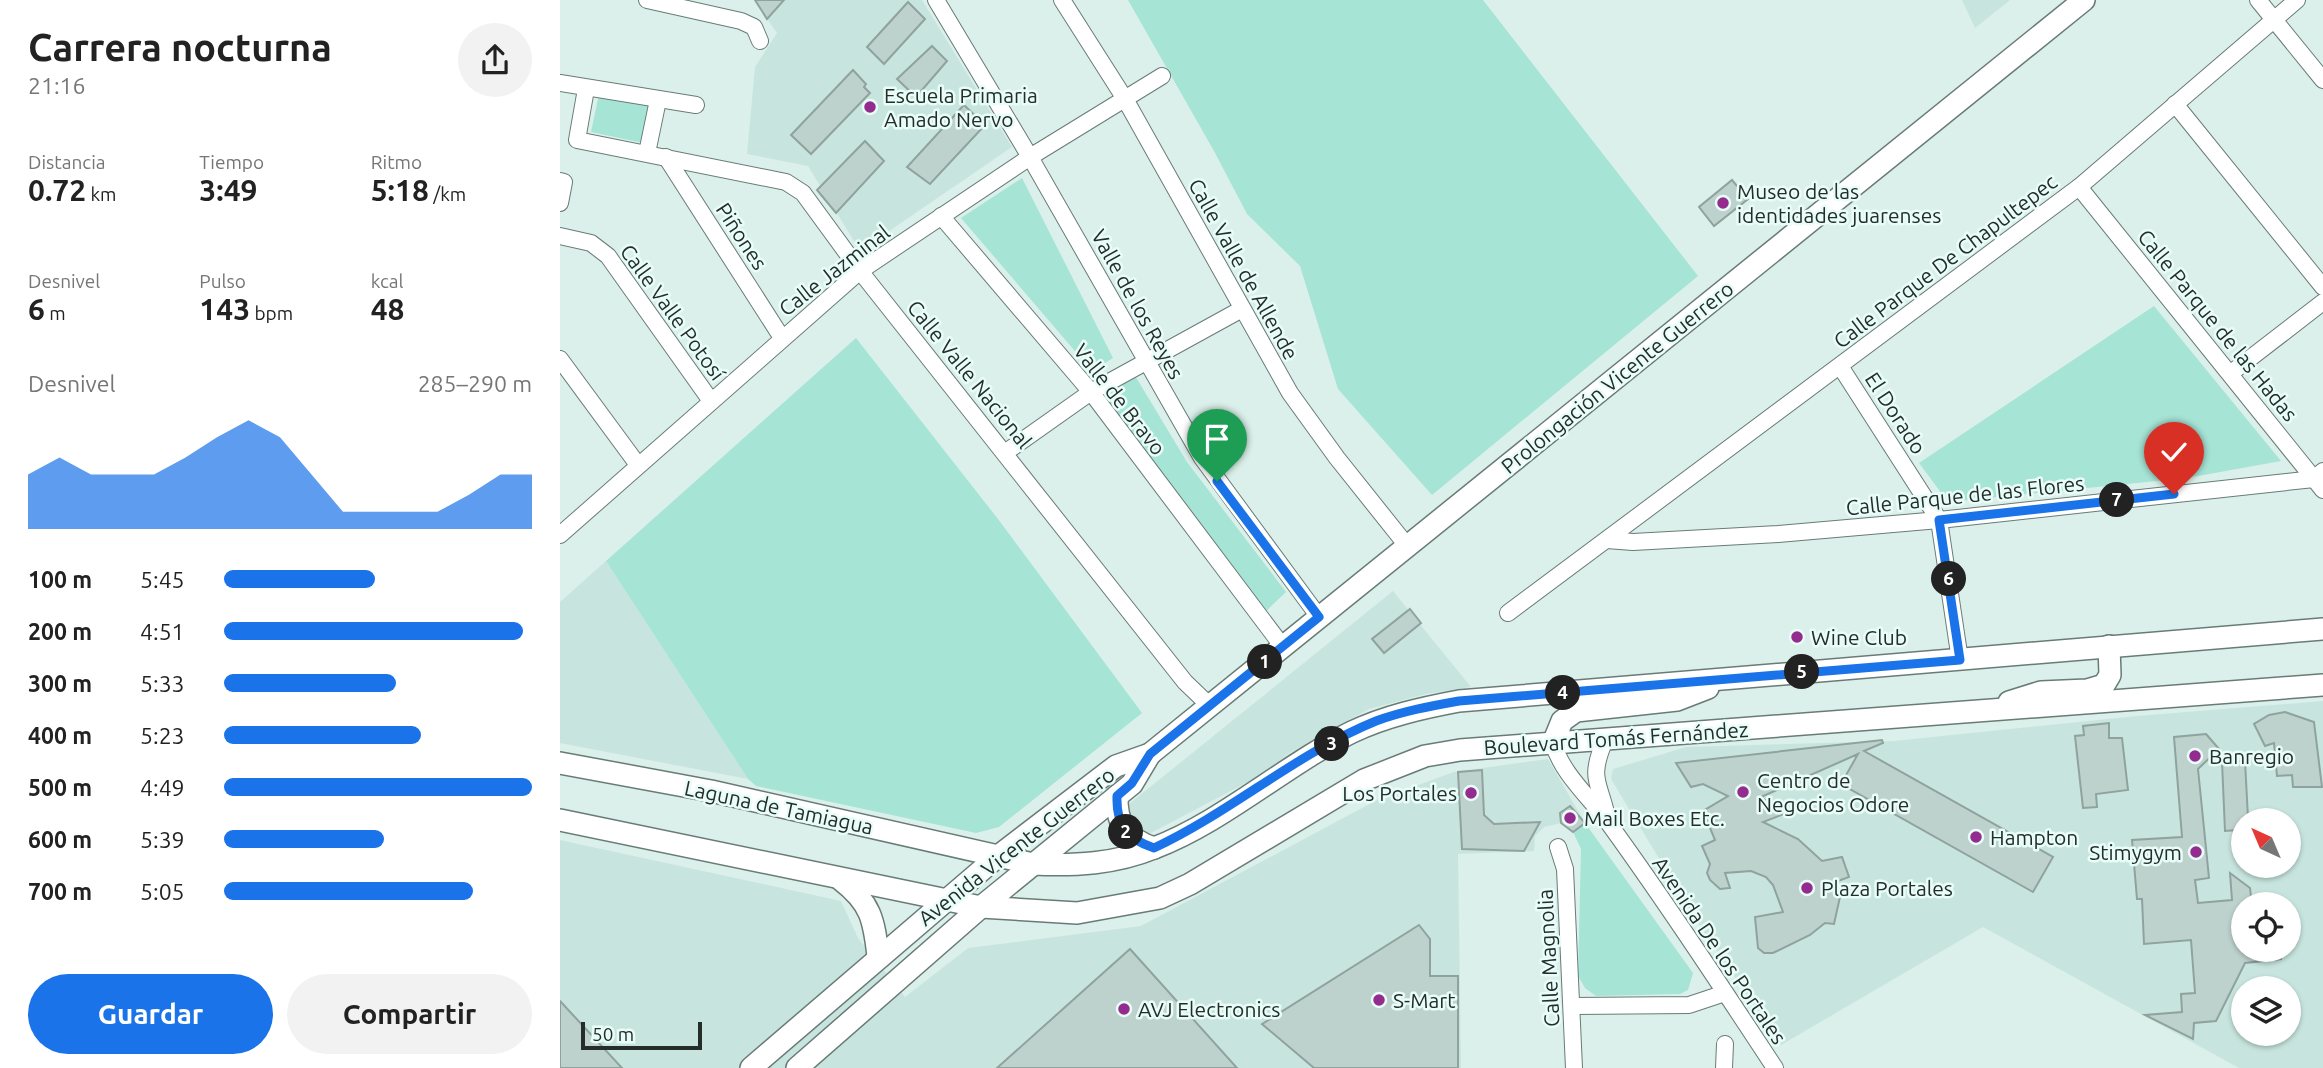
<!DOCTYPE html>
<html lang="es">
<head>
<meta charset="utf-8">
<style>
	:root { --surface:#fff; --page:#f2f2f2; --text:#222; --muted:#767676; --accent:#1a73e8 }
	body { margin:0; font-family:Ubuntu,sans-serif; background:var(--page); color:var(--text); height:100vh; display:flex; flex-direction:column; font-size:26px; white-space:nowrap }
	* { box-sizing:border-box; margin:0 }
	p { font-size:23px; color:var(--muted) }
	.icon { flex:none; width:38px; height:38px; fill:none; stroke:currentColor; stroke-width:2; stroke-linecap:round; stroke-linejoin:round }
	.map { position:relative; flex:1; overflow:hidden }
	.drawer { display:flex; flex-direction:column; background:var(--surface); width:560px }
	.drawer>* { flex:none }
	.needle { width:46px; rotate:316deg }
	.controls { position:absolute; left:1671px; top:808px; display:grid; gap:14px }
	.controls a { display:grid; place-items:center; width:70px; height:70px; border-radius:50%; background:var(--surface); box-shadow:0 2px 5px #0004; font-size:35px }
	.scale { position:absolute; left:21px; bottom:18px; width:121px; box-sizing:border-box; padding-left:7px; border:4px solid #252d2b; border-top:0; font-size:19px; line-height:24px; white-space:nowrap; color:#252d2b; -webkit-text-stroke:5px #e8fdf8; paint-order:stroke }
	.pin { position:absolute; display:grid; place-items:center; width:60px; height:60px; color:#fff; margin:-72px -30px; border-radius:50% 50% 50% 0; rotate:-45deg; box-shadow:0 0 7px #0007 }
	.pin .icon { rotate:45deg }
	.km { position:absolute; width:35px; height:35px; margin:-18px; border-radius:50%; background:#222; color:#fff; font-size:19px; line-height:35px; text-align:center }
	.round { display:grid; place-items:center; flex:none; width:74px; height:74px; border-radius:37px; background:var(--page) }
	.head { display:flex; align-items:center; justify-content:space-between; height:119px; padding:0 28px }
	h1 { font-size:38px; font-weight:700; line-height:52px }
	.figures { display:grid; grid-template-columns:repeat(3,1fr); gap:10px; height:119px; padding:7px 28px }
	.figures div { display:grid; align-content:center }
	.figures b { font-size:30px; font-weight:700 }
	.figures small { font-size:19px; font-weight:400 }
	.figures p { font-size:19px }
	.chart { height:196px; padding:14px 28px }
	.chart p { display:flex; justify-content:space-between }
	.chart svg { width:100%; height:126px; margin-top:7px; fill:var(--accent); opacity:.7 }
	.primary-button { display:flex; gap:14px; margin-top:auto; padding:14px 28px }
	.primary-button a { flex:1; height:80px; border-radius:42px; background:var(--accent); color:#fff; font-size:28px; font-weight:700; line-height:80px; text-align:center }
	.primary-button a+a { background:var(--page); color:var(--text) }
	ul { padding:0 28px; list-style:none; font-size:23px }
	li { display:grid; grid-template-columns:112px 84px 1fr; align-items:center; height:52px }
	li i { height:18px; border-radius:9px; background:var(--accent) }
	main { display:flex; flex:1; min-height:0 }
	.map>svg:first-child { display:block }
</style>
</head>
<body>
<main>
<section class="drawer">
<div class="head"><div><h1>Carrera nocturna</h1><p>21:16</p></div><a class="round"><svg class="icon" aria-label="share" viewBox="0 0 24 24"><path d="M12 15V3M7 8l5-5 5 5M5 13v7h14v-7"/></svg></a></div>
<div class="figures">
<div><p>Distancia</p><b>0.72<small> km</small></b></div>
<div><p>Tiempo</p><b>3:49</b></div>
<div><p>Ritmo</p><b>5:18<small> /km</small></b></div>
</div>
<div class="figures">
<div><p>Desnivel</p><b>6<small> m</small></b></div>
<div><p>Pulso</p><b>143<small> bpm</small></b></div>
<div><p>kcal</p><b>48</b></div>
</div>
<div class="chart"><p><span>Desnivel</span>285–290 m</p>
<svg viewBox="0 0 160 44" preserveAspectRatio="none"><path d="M0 44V25L10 19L20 25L30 25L40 25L50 19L60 12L70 6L80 12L90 25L100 38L110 38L120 38L130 38L140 32L150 25L160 25V44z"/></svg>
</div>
<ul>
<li><b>100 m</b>5:45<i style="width:49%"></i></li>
<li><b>200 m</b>4:51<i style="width:97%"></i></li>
<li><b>300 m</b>5:33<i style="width:56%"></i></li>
<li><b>400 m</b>5:23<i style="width:64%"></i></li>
<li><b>500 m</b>4:49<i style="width:100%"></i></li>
<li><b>600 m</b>5:39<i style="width:52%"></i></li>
<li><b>700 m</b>5:05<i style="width:81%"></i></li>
</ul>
<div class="primary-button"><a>Guardar</a><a>Compartir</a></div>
</section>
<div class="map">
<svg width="1763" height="1068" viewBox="0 0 1763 1068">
	<rect width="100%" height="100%" fill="#dbf0ea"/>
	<g fill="#c7e5de" fill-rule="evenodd">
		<polygon points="224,0 362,0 452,147 300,251 248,166 187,154 195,67 217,33 207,19"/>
		<polygon points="1402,0 1450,0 1415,28"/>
		<polygon points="46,561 188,779 0,743 0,602"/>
		<polygon points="833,591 911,687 866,694 809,709 731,752 701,775 591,833 585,832 571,817 569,804"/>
		<path d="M1763,701v367h-84l-256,-141 -202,118 -80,-117 -90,-149 2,-10 73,-22 208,-6 243,-25zM1684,821h45v45h-45zM1684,905h45v45h-45zM1684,989h45v45h-45z"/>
		<polygon points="988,759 1025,823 1013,832 1001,823 984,827 975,836 974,851 898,854 901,1068 0,1068 0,840 281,901 298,938 345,997 408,948 581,926 817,800 894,772"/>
	</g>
	<g fill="#a6e4d6">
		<polygon points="568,0 923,0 1138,276 872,495 778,389 740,266 687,214 654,151"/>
		<polygon points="39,94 91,104 83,143 31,132"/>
		<polygon points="462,178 553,358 532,371 401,218"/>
		<polygon points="1594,306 1721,461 1627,478 1388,502 1359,463"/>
		<polygon points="296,338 438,519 582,713 439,827 416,833 196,786 188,779 46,561"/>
		<polygon points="574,374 627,462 726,592 703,614 539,397"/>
		<polygon points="1025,823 1133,973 1128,990 1120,994 1036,996 1025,988 1018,976 1021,849 1013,832"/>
	</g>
	<g fill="#bed2cd" stroke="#8fa29e" stroke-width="2">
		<polygon points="195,0 224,0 207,19"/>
		<polygon points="348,2 365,19 324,64 307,47"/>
		<polygon points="372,46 387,61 356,97 337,79"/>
		<polygon points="293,70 306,84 304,87 310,93 251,154 231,135"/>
		<polygon points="404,105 425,125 370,184 347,167"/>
		<polygon points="305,141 324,161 276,213 257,190"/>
		<polygon points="1172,180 1188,199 1154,226 1139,207"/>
		<polygon points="850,609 861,623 824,653 812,639"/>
		<polygon points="1725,712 1754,722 1762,787 1733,787 1732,775 1717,776 1714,743 1705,746 1694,724 1709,715"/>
		<polygon points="1549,723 1549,738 1562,738 1568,790 1536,794 1537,807 1523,808 1515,736 1524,735 1523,726"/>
		<polygon points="1646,734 1659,749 1638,769 1649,878 1635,880 1638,903 1672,900 1670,873 1690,888 1692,905 1684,905 1684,950 1720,950 1721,959 1685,963 1656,1021 1634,1023 1633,1039 1585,1015 1622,1012 1621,994 1635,993 1631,940 1584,944 1582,899 1577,899 1572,840 1622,837 1614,737"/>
		<polygon points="1322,740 1323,743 1304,751 1493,857 1473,892 1281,784 1298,754 1201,797 1224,814 1203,822 1238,839 1262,861 1282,857 1289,877 1278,881 1280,897 1274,924 1265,923 1250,935 1213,953 1204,953 1198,948 1195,917 1223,912 1213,885 1206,877 1191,871 1165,873 1170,888 1160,889 1150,880 1147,873 1150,864 1142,846 1155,840 1143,811 1168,796 1143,784 1131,787 1116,763"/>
		<polygon points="1685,761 1688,818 1678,830 1665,831 1662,762"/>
		<polygon points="922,770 924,815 934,824 980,822 964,851 902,849 898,772"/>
		<polygon points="1010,806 1025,823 1013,832 1001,823 1000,813"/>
		<polygon points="859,925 870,939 870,976 898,976 898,1068 754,1068 702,1024"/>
		<polygon points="570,949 677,1068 437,1068"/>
		<polygon points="0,1001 62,1068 0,1068"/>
	</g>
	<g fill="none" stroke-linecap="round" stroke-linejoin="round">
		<g stroke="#697b77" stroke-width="18">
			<g id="minor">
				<polyline points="87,0 181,21 194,27 200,41"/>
				<polyline points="376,0 470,157 642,458 759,617"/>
				<polyline points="502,0 565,99 730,393 777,458 848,547"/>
				<polyline points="1698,0 1763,80"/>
				<polyline points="0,83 136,105"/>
				<polyline points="26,89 17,140 226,182 243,193 300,271 625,682 650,706"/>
				<polyline points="1615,104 1763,287"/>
				<polyline points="87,153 98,100"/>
				<polyline points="106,157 222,338"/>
				<polyline points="0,181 4,182 0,203"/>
				<polyline points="1519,187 1763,490"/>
				<polyline points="381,216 531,392 723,647"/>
				<polyline points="0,236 31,243 48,256 151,401"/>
				<polyline points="0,359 78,465"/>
				<polyline points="1280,366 1379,520 1400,660"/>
				<polyline points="1671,373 1763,302"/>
				<polyline points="446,452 531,392 682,309"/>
				<polyline points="0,535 300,271 470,157 602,76"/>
				<polyline points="1047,540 1073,542 1218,534 1379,520 1754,479 1763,471"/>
				<polyline points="948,613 1519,187 1737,0"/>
				<path d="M1045,740c-18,42 -4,42 3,82"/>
				<path d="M993,743c10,33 38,55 57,82 57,79 111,161 165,243"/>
				<polyline points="998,847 1005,869 1014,1068"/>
				<polyline points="1013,1006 1129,1005 1165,993"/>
				<polyline points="1164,1068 1165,1044"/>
			</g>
		</g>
		<g stroke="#697b77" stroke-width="24">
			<g id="major">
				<polyline points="1449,702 1481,692 1527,690 1544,685 1550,675 1549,646"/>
				<polyline points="993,743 1002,721 1016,711 1117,700 1148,688"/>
				<path d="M0,763l151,28 322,73c42,2 82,0 121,-16 69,-26 131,-83 198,-116 34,-16 70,-24 107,-31l864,-72"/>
				<path d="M557,796c-1,28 10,43 37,52"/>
				<polyline points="0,820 421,907 517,913 600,898 630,884 804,780 865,756 900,750 1763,685"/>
				<path d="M281,880c30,23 33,40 37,76"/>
				<polyline points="191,1068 437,857 556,766 590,754 1524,0"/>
				<polyline points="237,1068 421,907 572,784 590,754"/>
			</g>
		</g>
		<use href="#minor" stroke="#fff" stroke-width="16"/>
		<use href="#major" stroke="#fff" stroke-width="21"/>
	</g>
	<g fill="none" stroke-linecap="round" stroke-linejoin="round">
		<g stroke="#fff" stroke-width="14">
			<path id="route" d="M657,481l102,136 -169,137 -18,29 -15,13c-1,29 10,43 37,52 77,-36 143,-95 222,-127 27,-10 55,-15 83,-20l501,-41 -21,-140 235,-26"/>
		</g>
		<use href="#route" stroke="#1a73e8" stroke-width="9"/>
	</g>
	<g fill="#942c90" stroke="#e8fdf8" stroke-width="2.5">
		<circle cx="310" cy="107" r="7"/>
		<circle cx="1163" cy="203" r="7"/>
		<circle cx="1237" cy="637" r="7"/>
		<circle cx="1635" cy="756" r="7"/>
		<circle cx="1183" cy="792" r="7"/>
		<circle cx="911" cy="793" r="7"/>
		<circle cx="1010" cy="818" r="7"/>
		<circle cx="1416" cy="837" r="7"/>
		<circle cx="1636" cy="852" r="7"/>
		<circle cx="1247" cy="888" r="7"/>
		<circle cx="819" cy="1000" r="7"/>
		<circle cx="564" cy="1009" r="7"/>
	</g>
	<g text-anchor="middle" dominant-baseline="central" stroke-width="5" stroke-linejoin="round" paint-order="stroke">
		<g font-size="21" fill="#252d2b" stroke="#e8fdf8" text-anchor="start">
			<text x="324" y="95">Escuela Primaria<tspan x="324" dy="24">Amado Nervo</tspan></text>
			<text x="1177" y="191">Museo de las<tspan x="1177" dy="24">identidades juarenses</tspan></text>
			<text x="1251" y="637">Wine Club</text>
			<text x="1649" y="756">Banregio</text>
			<text x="1197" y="780">Centro de<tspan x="1197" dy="24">Negocios Odore</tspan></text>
			<text x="897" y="793" text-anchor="end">Los Portales</text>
			<text x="1024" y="818">Mail Boxes Etc.</text>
			<text x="1430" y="837">Hampton</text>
			<text x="1622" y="852" text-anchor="end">Stimygym</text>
			<text x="1261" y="888">Plaza Portales</text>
			<text x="833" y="1000">S-Mart</text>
			<text x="578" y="1009">AVJ Electronics</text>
		</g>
		<g font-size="21" fill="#252d2b" stroke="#e8fdf8">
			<text transform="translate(182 236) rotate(57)">Piñones</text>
			<text transform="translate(1385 261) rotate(-37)">Calle Parque De Chapultepec</text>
			<text transform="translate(684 269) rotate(61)">Calle Valle de Allende</text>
			<text transform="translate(274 270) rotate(-38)">Calle Jazminal</text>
			<text transform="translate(578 304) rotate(61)">Valle de los Reyes</text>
			<text transform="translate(113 312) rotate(54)">Calle Valle Potosí</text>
			<text transform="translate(1658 325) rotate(51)">Calle Parque de las Hadas</text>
			<text transform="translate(410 374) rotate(51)">Calle Valle Nacional</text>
			<text transform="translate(1057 377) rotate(-39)">Prolongación Vicente Guerrero</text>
			<text transform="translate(560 399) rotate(52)">Valle de Bravo</text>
			<text transform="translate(1336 413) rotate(57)">El Dorado</text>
			<text transform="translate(1405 495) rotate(-6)">Calle Parque de las Flores</text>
			<text transform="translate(1056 738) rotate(-4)">Boulevard Tomás Fernández</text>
			<text transform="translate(219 807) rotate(12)">Laguna de Tamiagua</text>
			<text transform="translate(456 846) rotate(-38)">Avenida Vicente Guerrero</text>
			<text transform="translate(1160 950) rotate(56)">Avenida De los Portales</text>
			<text transform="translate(988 958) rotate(-93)">Calle Magnolia</text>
		</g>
	</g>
</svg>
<div class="controls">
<a><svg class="needle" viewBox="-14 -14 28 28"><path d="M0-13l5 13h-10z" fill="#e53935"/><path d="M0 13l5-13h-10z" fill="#767676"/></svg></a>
<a><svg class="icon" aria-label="locate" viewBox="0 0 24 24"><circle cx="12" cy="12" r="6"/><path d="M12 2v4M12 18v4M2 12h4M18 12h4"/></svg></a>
<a><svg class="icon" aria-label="layers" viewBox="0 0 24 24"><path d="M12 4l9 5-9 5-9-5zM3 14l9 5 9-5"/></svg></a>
</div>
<div class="scale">50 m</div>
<div class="pin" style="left:657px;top:481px;background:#1e9e55"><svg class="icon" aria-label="arrive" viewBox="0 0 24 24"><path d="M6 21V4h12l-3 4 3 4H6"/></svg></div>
<div class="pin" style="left:1614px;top:494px;background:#d93025"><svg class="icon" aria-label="check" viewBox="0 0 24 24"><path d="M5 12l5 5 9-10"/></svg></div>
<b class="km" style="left:705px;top:662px">1</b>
<b class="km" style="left:566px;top:832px">2</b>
<b class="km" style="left:772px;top:744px">3</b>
<b class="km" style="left:1003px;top:693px">4</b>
<b class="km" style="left:1242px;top:672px">5</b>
<b class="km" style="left:1389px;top:579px">6</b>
<b class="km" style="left:1557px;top:500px">7</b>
</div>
</main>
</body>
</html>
